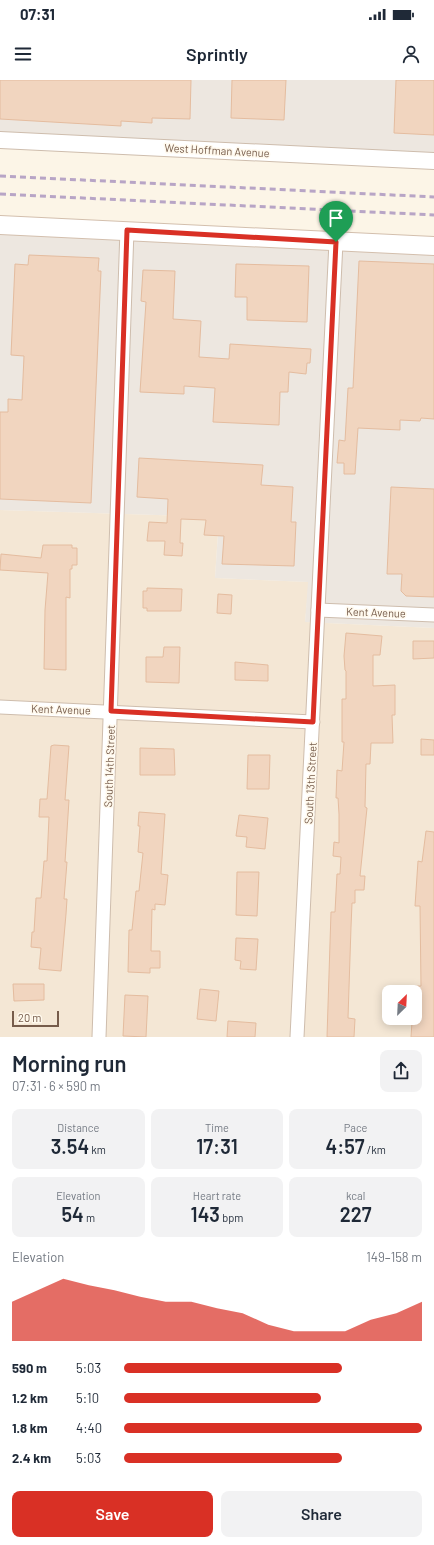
<!DOCTYPE html>
<html lang="en">
<head>
<meta charset="utf-8">
<style>
	:root { --surface:#fff; --page:#f2f2f3; --text:#1f2937; --muted:#747a83; --accent:#d93025 }
	body { margin:0; font-family:Barlow,sans-serif; background:var(--page); color:var(--text); height:100vh; display:flex; flex-direction:column; font-size:15px; white-space:nowrap }
	* { box-sizing:border-box; margin:0 }
	p { font-size:13px; color:var(--muted) }
	.icon { flex:none; width:22px; height:22px; fill:none; stroke:currentColor; stroke-width:2; stroke-linecap:round; stroke-linejoin:round }
	.map { position:relative; height:957px; overflow:hidden }
	.side { display:flex; flex-direction:column; background:var(--surface); flex:1 }
	.side>* { flex:none }
	.needle { width:26px; rotate:24deg }
	.fabs { position:absolute; left:382px; top:905px; display:grid; gap:8px }
	.fabs a { display:grid; place-items:center; width:40px; height:40px; border-radius:8px; background:var(--surface); box-shadow:0 2px 10px #0003; font-size:20px }
	.scale { position:absolute; left:12px; bottom:10px; width:47px; box-sizing:border-box; padding-left:4px; border:2px solid #765c4b; border-top:0; font-size:11px; line-height:14px; white-space:nowrap; color:#765c4b; -webkit-text-stroke:3px #fff9ed; paint-order:stroke }
	.pin { position:absolute; display:grid; place-items:center; width:34px; height:34px; color:#fff; margin:-41px -17px; border-radius:50% 50% 50% 0; rotate:-45deg; box-shadow:0 0 4px #0007 }
	.pin .icon { rotate:45deg }
	.round { display:grid; place-items:center; flex:none; width:42px; height:42px; border-radius:8px; background:var(--page) }
	.headline { display:flex; align-items:center; justify-content:space-between; height:68px; padding:0 12px }
	h1 { font-size:22px; font-weight:600; line-height:30px }
	.figures { display:grid; grid-template-columns:repeat(3,1fr); gap:6px; height:68px; padding:4px 12px }
	.figures div { display:grid; align-content:center; border-radius:8px; background:var(--page); text-align:center }
	.figures b { font-size:20px; font-weight:600 }
	.figures small { font-size:11px; font-weight:400 }
	.figures p { font-size:11px }
	.chart { height:112px; padding:8px 12px }
	.chart p { display:flex; justify-content:space-between }
	.chart svg { width:100%; height:72px; margin-top:4px; fill:var(--accent); opacity:.7 }
	.cta { display:flex; gap:8px; margin-top:auto; padding:8px 12px }
	.cta a { flex:1; height:46px; border-radius:8px; background:var(--accent); color:#fff; font-size:16px; font-weight:600; line-height:46px; text-align:center }
	.cta a+a { background:var(--page); color:var(--text) }
	ul { padding:0 12px; list-style:none; font-size:13px }
	li { display:grid; grid-template-columns:64px 48px 1fr; align-items:center; height:30px }
	li i { height:10px; border-radius:5px; background:var(--accent) }
	.status { display:flex; justify-content:space-between; align-items:center; height:28px; padding:0 20px; background:var(--surface); direction:ltr }
	.status svg { height:11px; fill:currentColor }
	header { display:flex; justify-content:space-between; align-items:center; height:52px; padding:0 12px; background:var(--surface); font-size:18px; font-weight:600 }
	.map>svg:first-child { display:block }
</style>
</head>
<body>
<div class="status"><b>07:31</b><svg viewBox="0 0 49 12"><path d="M0 12V9h3v3zM5 12V6h3v6zM10 12V3h3v9zM15 12V0h3v12zM26 1h20v11H26zM47 4h2v5h-2z"/></svg></div>
<header><svg class="icon" aria-label="menu" viewBox="0 0 24 24"><path d="M4 6h16M4 12h16M4 18h16"/></svg>Sprintly<svg class="icon" aria-label="person" viewBox="0 0 24 24"><circle cx="12" cy="8" r="4"/><path d="M4 21q1-7 8-7t8 7"/></svg></header>
<div class="map">
<svg width="434" height="957" viewBox="0 0 434 957">
	<rect width="100%" height="100%" fill="#fcf5e7"/>
	<path fill="#f4e7d5" fill-rule="evenodd" d="M0,430l219,7 -4,61 94,4 -4,40 129,6v409h-434zM389,912h26v26h-26z"/>
	<g fill="#ede7e0">
		<polygon points="0,0 434,0 434,73 0,54"/>
		<polygon points="0,141 434,167 434,548 305,542 308,502 215,498 219,437 0,430"/>
	</g>
	<g fill="#f1d5bf" stroke="#e4bc9f">
		<polygon points="0,0 191,0 190,39 152,38 152,43 121,41 121,46 0,39"/>
		<polygon points="232,0 286,0 284,40 231,38"/>
		<polygon points="396,0 434,0 434,55 394,53"/>
		<polygon points="29,175 99,178 98,191 101,191 91,423 0,419 0,332 8,332 8,319 22,320 24,276 11,275 15,184 28,185"/>
		<polygon points="359,181 434,184 434,339 421,338 420,341 400,340 400,350 358,348 355,394 344,394 344,383 337,383 339,360 345,361 348,308 353,308"/>
		<polygon points="236,184 309,186 307,242 247,240 247,217 235,217"/>
		<polygon points="143,190 175,191 173,239 201,241 199,277 229,279 230,264 311,269 310,283 307,283 306,294 289,292 288,312 280,312 279,345 213,342 215,308 184,306 184,314 140,312 146,222 141,221"/>
		<polygon points="139,378 263,385 261,405 293,407 291,442 296,442 294,486 222,484 224,456 204,455 206,440 181,439 180,463 183,463 182,476 164,475 165,461 147,461 149,442 167,443 168,419 137,417"/>
		<polygon points="391,407 434,409 434,517 406,516 401,511 402,494 387,494"/>
		<polygon points="43,465 72,465 72,468 77,468 77,485 72,485 72,489 70,489 70,518 66,517 66,590 44,589 45,530 48,493 0,490 1,474 41,478"/>
		<polygon points="147,508 182,509 181,531 147,531 147,528 143,528 143,511 147,511"/>
		<polygon points="218,514 232,515 231,534 217,533"/>
		<polygon points="346,553 382,556 380,575 373,575 373,606 395,605 395,635 392,635 393,663 371,663 370,684 366,684 365,727 367,728 360,796 365,796 364,810 355,810 355,823 352,823 351,847 348,938 355,939 354,957 327,957 331,832 335,832 337,794 340,794 341,777 333,776 334,762 339,763 339,734 338,718 336,718 337,690 342,691 344,662 342,662 342,619 346,619 346,591 345,590 344,576"/>
		<polygon points="413,561 434,561 434,578 413,579"/>
		<polygon points="164,567 180,567 179,603 146,602 146,577 163,577"/>
		<polygon points="235,582 268,585 268,601 235,600"/>
		<polygon points="421,659 434,660 434,675 421,675"/>
		<polygon points="54,665 69,666 65,720 69,720 65,782 67,782 64,819 67,819 66,834 61,891 39,889 41,868 31,867 32,852 34,852 36,818 41,818 44,781 47,781 49,737 39,737 40,719 47,719 51,666"/>
		<polygon points="140,668 174,669 175,695 140,695"/>
		<polygon points="248,675 270,675 269,709 247,709"/>
		<polygon points="139,732 165,734 161,794 168,795 165,825 155,824 155,830 152,829 151,871 160,871 160,888 150,888 150,893 128,892 129,850 132,850 136,811 139,811 143,773 138,772 140,746 138,746"/>
		<polygon points="239,735 268,738 265,769 246,767 247,757 236,756"/>
		<polygon points="426,751 434,752 434,957 411,957 412,942 415,942 415,906 421,906 420,826 415,826 418,781 422,782"/>
		<polygon points="237,792 259,792 257,836 236,835"/>
		<polygon points="236,858 258,859 256,890 240,889 241,881 235,880"/>
		<polygon points="13,904 44,904 44,920 14,921"/>
		<polygon points="200,909 219,911 216,941 197,939"/>
		<polygon points="125,915 148,916 146,957 123,956"/>
		<polygon points="228,941 256,943 255,957 227,957"/>
	</g>
	<g fill="none" stroke-linecap="round" stroke-linejoin="round">
		<g stroke="#cebdad" stroke-width="15">
			<g id="minor">
				<polyline points="318,530 434,535"/>
				<polyline points="0,627 313,642"/>
				<polyline points="99,957 127,150"/>
				<polyline points="297,957 336,162"/>
			</g>
		</g>
		<g stroke="#cebdad" stroke-width="18">
			<polyline id="tertiary" points="0,60 434,81"/>
		</g>
		<g stroke="#d3bfad" stroke-width="20">
			<polyline id="secondary" points="0,145 434,166"/>
		</g>
		<use href="#minor" stroke="#fff" stroke-width="13"/>
		<use href="#tertiary" stroke="#fff" stroke-width="16"/>
		<use href="#secondary" stroke="#fff" stroke-width="18"/>
		<g stroke="#b8a5c6" stroke-width="3" stroke-dasharray="6 4" stroke-linecap="butt">
			<polyline points="0,96 434,117"/>
			<polyline points="0,114 434,135"/>
		</g>
	</g>
	<g fill="none" stroke-linecap="round" stroke-linejoin="round">
		<g stroke="#fff" stroke-width="8">
			<polygon id="route" points="127,150 336,162 313,642 111,631"/>
		</g>
		<use href="#route" stroke="#d93025" stroke-width="5"/>
	</g>
	<g text-anchor="middle" dominant-baseline="central" stroke-width="3" stroke-linejoin="round" paint-order="stroke">
		<g font-size="11" fill="#765c4b" stroke="#fff9ed">
			<text transform="translate(217 70) rotate(3)">West Hoffman Avenue</text>
			<text transform="translate(376 532) rotate(2)">Kent Avenue</text>
			<text transform="translate(61 629) rotate(2)">Kent Avenue</text>
			<text transform="translate(109 686) rotate(-88)">South 14th Street</text>
			<text transform="translate(310 703) rotate(-87)">South 13th Street</text>
		</g>
	</g>
</svg>
<div class="fabs">
<a><svg class="needle" viewBox="-14 -14 28 28"><path d="M0-13l5 13h-10z" fill="#e53935"/><path d="M0 13l5-13h-10z" fill="#747a83"/></svg></a>
</div>
<div class="scale">20 m</div>
<div class="pin" style="left:336px;top:162px;background:#1e9e55"><svg class="icon" aria-label="arrive" viewBox="0 0 24 24"><path d="M6 21V4h12l-3 4 3 4H6"/></svg></div>
</div>
<section class="side">
<div class="headline"><div><h1>Morning run</h1><p>07:31 · 6 × 590 m</p></div><a class="round"><svg class="icon" aria-label="share" viewBox="0 0 24 24"><path d="M12 15V3M7 8l5-5 5 5M5 13v7h14v-7"/></svg></a></div>
<div class="figures">
<div><p>Distance</p><b>3.54<small> km</small></b></div>
<div><p>Time</p><b>17:31</b></div>
<div><p>Pace</p><b>4:57<small> /km</small></b></div>
</div>
<div class="figures">
<div><p>Elevation</p><b>54<small> m</small></b></div>
<div><p>Heart rate</p><b>143<small> bpm</small></b></div>
<div><p>kcal</p><b>227</b></div>
</div>
<div class="chart"><p><span>Elevation</span>149–158 m</p>
<svg viewBox="0 0 160 44" preserveAspectRatio="none"><path d="M0 44V20L10 13L20 6L30 10L40 13L50 17L60 20L70 20L80 24L90 27L100 34L110 38L120 38L130 38L140 31L150 27L160 20V44z"/></svg>
</div>
<ul>
<li><b>590 m</b>5:03<i style="width:73%"></i></li>
<li><b>1.2 km</b>5:10<i style="width:66%"></i></li>
<li><b>1.8 km</b>4:40<i style="width:100%"></i></li>
<li><b>2.4 km</b>5:03<i style="width:73%"></i></li>
</ul>
<div class="cta"><a>Save</a><a>Share</a></div>
</section>
</body>
</html>
